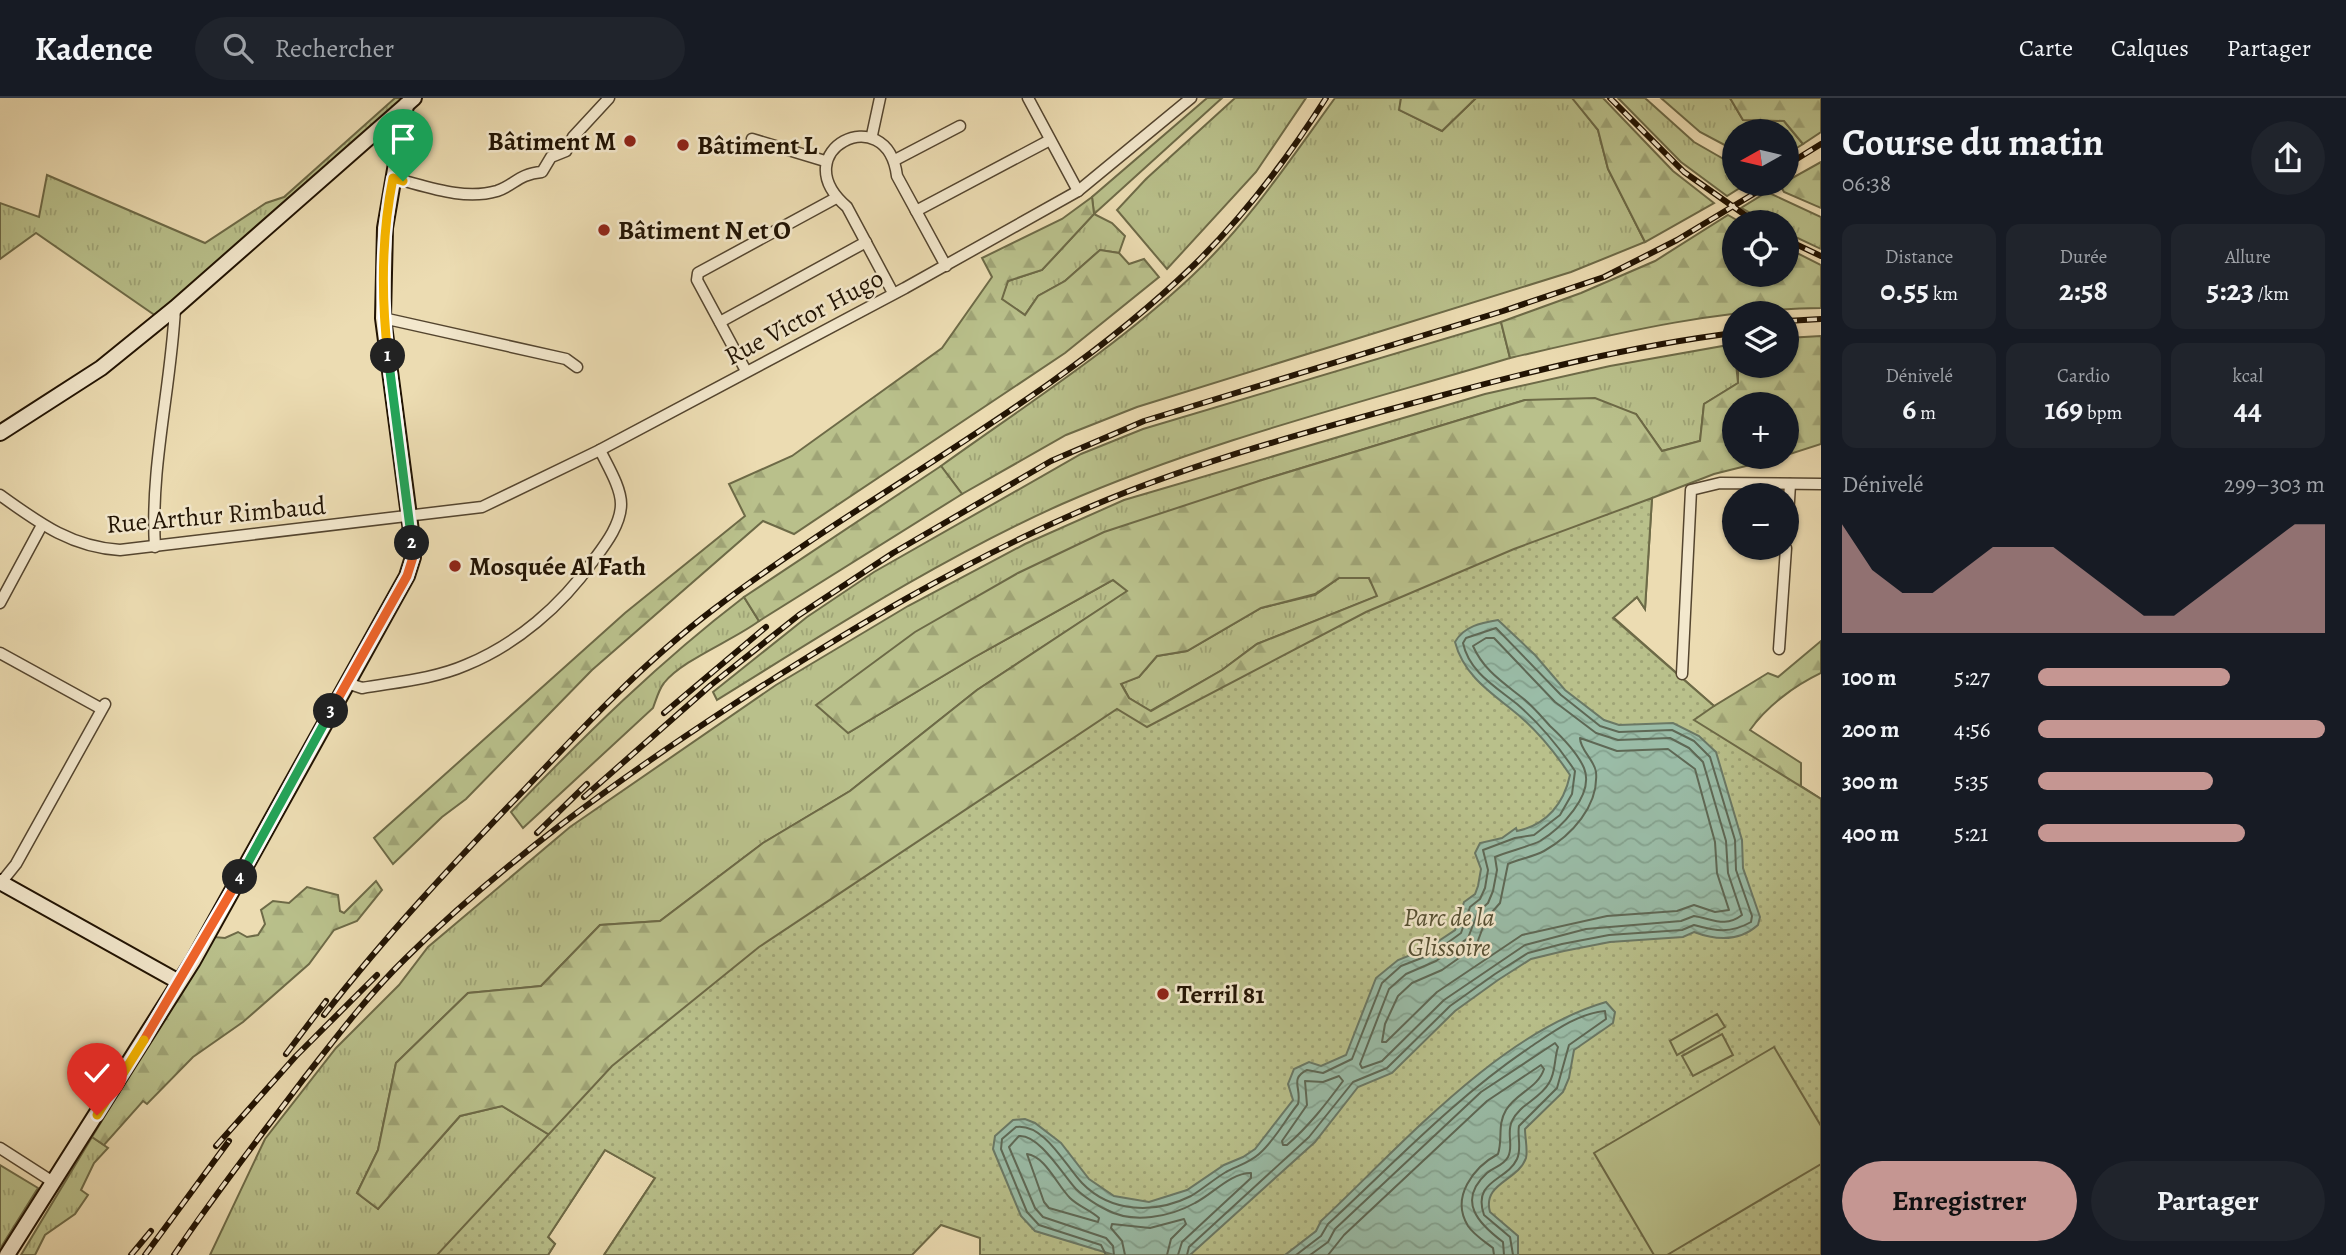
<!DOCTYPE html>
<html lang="fr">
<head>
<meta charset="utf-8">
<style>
	:root { --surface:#171b24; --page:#20242c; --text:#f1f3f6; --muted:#9ea1a6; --line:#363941; --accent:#c59692 }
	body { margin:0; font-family:Alegreya,serif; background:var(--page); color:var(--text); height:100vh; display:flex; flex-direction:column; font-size:26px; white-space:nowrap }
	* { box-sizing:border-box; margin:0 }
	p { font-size:23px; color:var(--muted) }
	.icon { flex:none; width:38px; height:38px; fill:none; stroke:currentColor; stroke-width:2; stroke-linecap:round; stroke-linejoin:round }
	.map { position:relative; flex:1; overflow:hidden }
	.sheet { display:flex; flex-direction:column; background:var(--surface); width:525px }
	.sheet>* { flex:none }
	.needle { width:46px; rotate:262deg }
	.buttons { position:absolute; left:1722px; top:21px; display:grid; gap:14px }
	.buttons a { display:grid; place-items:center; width:77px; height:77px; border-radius:50%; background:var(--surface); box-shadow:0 2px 5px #0004; font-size:35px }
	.pin { position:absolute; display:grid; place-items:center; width:60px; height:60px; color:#fff; margin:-72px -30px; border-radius:50% 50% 50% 0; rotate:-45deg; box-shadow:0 0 7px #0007 }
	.pin .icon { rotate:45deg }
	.km { position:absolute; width:35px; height:35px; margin:-18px; border-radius:50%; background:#222; color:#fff; font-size:19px; line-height:35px; text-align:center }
	.round { display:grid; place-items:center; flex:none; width:74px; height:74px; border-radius:37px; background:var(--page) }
	.headline { display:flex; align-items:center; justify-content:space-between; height:119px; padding:0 21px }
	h1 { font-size:38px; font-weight:700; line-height:52px }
	.figures { display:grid; grid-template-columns:repeat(3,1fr); gap:10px; height:119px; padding:7px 21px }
	.figures div { display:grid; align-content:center; border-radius:14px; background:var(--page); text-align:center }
	.figures b { font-size:30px; font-weight:700 }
	.figures small { font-size:19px; font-weight:400 }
	.figures p { font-size:19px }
	.chart { height:196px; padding:14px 21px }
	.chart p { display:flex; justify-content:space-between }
	.chart svg { width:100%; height:126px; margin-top:7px; fill:var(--accent); opacity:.7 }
	.action { display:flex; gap:14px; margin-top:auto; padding:14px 21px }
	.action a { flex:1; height:80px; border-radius:42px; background:var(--accent); color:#111; font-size:28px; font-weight:700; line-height:80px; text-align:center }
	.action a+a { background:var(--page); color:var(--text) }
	ul { padding:0 21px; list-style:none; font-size:23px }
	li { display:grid; grid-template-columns:112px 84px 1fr; align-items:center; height:52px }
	li i { height:18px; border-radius:9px; background:var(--accent) }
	header { display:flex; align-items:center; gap:42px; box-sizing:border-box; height:98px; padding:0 35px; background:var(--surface); border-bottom:2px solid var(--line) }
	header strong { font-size:33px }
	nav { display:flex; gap:38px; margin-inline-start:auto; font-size:24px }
	.search { width:490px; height:63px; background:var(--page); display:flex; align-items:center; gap:18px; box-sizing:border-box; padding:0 24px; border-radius:38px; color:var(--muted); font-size:26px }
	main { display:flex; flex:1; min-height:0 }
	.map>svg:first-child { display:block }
</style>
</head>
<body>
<header>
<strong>Kadence</strong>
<div class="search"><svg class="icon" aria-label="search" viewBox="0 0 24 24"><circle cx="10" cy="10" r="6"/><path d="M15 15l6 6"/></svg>Rechercher</div>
<nav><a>Carte</a><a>Calques</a><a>Partager</a></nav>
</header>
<main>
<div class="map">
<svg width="1821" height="1157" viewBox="0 0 1821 1157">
	<defs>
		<pattern id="grass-tufts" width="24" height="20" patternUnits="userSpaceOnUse" patternTransform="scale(1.75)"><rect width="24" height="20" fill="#b9c08b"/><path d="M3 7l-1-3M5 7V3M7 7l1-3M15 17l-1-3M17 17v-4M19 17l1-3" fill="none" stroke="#9fa476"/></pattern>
		<pattern id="forest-firs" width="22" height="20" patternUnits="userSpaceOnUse" patternTransform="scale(1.75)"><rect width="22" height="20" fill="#b9c08b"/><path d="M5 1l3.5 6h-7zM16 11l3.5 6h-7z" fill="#9fa476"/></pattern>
		<pattern id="park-dots" width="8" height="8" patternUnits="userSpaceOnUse" patternTransform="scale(1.75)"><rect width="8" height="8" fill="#b9c08b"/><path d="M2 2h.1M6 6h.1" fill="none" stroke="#9fa476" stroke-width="1.8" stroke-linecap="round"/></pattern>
		<pattern id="water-waves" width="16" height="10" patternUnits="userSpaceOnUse" patternTransform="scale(1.75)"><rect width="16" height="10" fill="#9abca7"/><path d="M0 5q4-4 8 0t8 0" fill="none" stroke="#84a18e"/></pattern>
	</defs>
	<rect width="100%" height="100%" fill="#ecdcb2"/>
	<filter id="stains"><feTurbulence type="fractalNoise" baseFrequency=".00286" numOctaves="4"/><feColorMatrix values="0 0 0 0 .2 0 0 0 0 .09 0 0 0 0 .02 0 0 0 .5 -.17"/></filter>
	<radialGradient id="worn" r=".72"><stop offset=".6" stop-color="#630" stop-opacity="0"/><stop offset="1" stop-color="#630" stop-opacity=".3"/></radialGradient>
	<g fill="url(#grass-tufts)" stroke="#6d6a47" stroke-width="2">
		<polygon points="395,0 404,0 156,218 36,135 0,161 0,105 39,119 47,77 205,145 266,105 284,99"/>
		<polygon points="1207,0 1222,0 1094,116 1112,125 1125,138 1119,155 1100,152 1065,183 1038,198 1025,217 1001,201 1008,183 1042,172 1094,116 1092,99"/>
		<polygon points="1235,0 1306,0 1256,74 1167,171 1117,112 1146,81"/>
		<path d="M1335,0h66l-1,12 42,21 34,-33h97l25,32 10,39 37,73 -74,30 -434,135 -71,28 -104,59 -21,-28c85,-61 174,-118 251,-190 56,-53 98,-116 143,-178z"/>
		<polygon points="1618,0 1645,0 1694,44 1734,67 1734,86 1746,86 1727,98 1681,64"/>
		<polygon points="1661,0 1730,0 1743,22 1784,23 1803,46 1787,56 1787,33 1734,33 1734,52 1700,34"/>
		<polygon points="1767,94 1821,119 1821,151 1787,135 1787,124 1767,124 1741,110"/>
		<path d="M1501,224l9,36c-150,45 -304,83 -448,146 -121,54 -232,126 -345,196l-4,-8 94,-75 67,-45 207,-118 62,-25z"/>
		<polygon points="1734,246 1738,285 1704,306 1700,343 1662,353 1636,316 1525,302 1259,383 848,635 973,560 1113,482 1128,493 977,592 850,693 763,745 660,823 600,827 541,888 468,895 396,965 378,1052 357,1095 378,1111 460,1018 502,1008 548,1036 698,1024 604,1157 655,1080 605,1052 548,1139 555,1146 548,1157 210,1157 265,1041 336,950 399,887 428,849 570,729 776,587 908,508 1025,446 1124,402 1485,296 1610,268"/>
		<polygon points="1339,480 1369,480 1378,498 1257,546 1222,572 1150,613 1129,600 1121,585 1139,579 1157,558 1187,553 1261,510 1315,497"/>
		<path d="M744,499l15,24c-25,19 -77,39 -95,62 -5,6 -8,17 -11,25l-130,120 -12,-16c74,-77 148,-150 233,-215z"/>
		<polygon points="92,1039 108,1050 94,1065 81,1092 88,1097 75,1116 45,1137 35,1157 21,1157"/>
		<polygon points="0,1067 38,1090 0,1151"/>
	</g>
	<g fill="url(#forest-firs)" stroke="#6d6a47" stroke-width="2" fill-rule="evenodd">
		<polygon points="1401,0 1476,0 1442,33 1399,12"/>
		<polygon points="1572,0 1603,0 1673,73 1714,105 1645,144 1608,71 1598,32"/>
		<polygon points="1730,0 1821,0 1821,34 1803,46 1784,23 1743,22"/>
		<polygon points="1821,64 1821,110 1784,94 1780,87"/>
		<polygon points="1092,99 1094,116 1042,172 1008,183 1002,201 1025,217 1038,198 1065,183 1100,152 1119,155 1129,166 1144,161 1159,179 1065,255 794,436 763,423 592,572 466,701 442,719 393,766 374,740 625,515 745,418 729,386 792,358 942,250 992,179 982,160 1062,121"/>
		<path d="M1728,117l12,7h-6v53h53v-27l34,17v43c-106,1 -207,26 -311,50l-9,-36 80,-29 74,-32z"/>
		<path d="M1821,238v108l-34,11v-51h-53v53h48l-68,17 -62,24 -7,111 -8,-12 -24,20 101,89 54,-33 10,4 43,-36v32c-27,13 -54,33 -71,57l51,33v23l20,13 -1202,325 -71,10 -46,-28 -42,10 -82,93 -21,-16 21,-43 18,-87 72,-70 73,-7 59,-61 60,-4 103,-78 87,-52 127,-101 150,-99 -14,-11 -140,78 -125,75 -32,-28 99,-73 103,-59 86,-41 155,-51 266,-81 70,-2 41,16 26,37 38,-10 4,-37 34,-21v-17h49v-28zM1339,480h30l8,18 -120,48 -35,26 -71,41 -22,-13 -8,-14 18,-7 18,-21 30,-5 74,-43 54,-14z"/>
		<polygon points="941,368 962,396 759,523 744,499"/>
		<polygon points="376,783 382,792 357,823 334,832 309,866 243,924 193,959 147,1006 143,1003 104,1047 92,1039 214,839 225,840 238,834 247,839 258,837 265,826 261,812 273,803 289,805 307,789 338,797 340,813 344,815"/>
	</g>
	<polygon fill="url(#park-dots)" stroke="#6d6a47" stroke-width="2" points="1652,400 1645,511 1637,499 1613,520 1714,608 1694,622 1821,701 1821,1157 980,1157 980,1140 941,1127 912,1157 604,1157 655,1080 605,1052 548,1139 555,1146 548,1157 437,1157 612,968 759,849 1117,611 1147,629 1366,514 1514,451"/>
	<g fill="#b9c08b" stroke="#6d6a47" stroke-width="2">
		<polygon points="1717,916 1725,929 1677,957 1670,943"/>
		<polygon points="1722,936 1733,957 1693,978 1682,958"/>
		<polygon points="1774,949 1821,1028 1821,1066 1667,1157 1654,1157 1594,1055"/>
	</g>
	<g fill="url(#water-waves)" stroke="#6a7865" stroke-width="2">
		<path d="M1498,522l37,35 30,35 39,30 15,5 54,-2 26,13 17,16 26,88 1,28 17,49 -2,8c-19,17 -43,15 -64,7l-11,5 -73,5 -46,9 -33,8 -33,21 -43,31 -63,62 -34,14 -43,55 -125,113h-76l-79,-24 -14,-15 -28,-67 2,-13 18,-16 12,-1 10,4 26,20 28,36 25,17 35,6 38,-12 37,-25 19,-8 12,-8 38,-49 -5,-16 6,-15 15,-7 12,4 25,-11 30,-77 22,-18 30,-12 27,-18 9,-28 11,-8 3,-8 3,-17 -6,-16 5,-10 22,-5 14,-10 1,3c30,-6 47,-28 53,-56 -16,-24 -37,-49 -59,-66 -24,-19 -48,-36 -56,-67 9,-16 26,-19 43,-22z"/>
		<path d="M1606,904l9,10 -2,11 -39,27 -5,28 -6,14 -38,37c0,9 3,21 1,29 -8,23 -44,25 -36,54l28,24v19h-233l31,-24 5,-10c80,-75 178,-188 285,-219z"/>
	</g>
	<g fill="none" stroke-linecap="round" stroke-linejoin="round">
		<g stroke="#5e6855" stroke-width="2">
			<path d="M1486,540h8l61,64 41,31 22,7 52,-2 19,10 14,14 23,79 2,32 14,42c-17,13 -29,4 -48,1l-13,5 -95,8 -61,16 -81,55 -62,61 -20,7 -2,-4 29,-75 17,-15 30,-13 32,-23 10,-26 10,-9 5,-12 4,-21 -2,-13c11,-5 36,-11 45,-16 20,-12 55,-46 44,-73 -7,-16 -21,-30 -34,-42 -9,-10 -19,-22 -30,-30 -19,-15 -37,-27 -47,-50z"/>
			<path d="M1580,640l37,13 51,-2 27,20 20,73 2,31 12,37 -14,2 -21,-7 -17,6 -70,5 -85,19 -85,57 -51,50h-4l3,-18 13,-28 14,-13 30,-13 34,-24 10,-27 14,-16 8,-39c11,-5 25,-7 36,-13 27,-15 55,-45 52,-79 -2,-13 -16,-22 -16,-34z"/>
			<path d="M1339,978l4,5c-17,23 -34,45 -56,64h-4l-1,-4 25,-36 -2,-24 18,1z"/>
			<path d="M1027,1056c18,2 30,31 43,44 8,8 20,12 29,20l-1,4 -49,-14 -5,-6z"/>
			<path d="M1106,1157l-5,-10 -62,-20 -12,-13 -26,-63 1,-10 14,-12c28,-4 49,38 66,56 29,30 73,31 109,13 12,-7 23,-17 35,-24 11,-6 23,-9 33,-18 16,-14 26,-34 39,-50 4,-16 -9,-25 9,-34l16,3 29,-14 30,-76 19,-17 31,-12 29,-21 9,-26 10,-8 5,-11 3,-18 -5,-20 32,-12 19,-3 26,-20 12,-21 3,-23c-16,-24 -36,-48 -58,-67 -21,-17 -48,-32 -54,-61l3,-5 30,-10 65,67 39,31 19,6 53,-2 22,11 16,16 25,83 1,30 16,46 -1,6c-21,12 -35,9 -57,3l-12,5 -73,5 -47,9 -34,9 -33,21 -45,32 -63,62 -34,14 -44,55 -120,110 -2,8"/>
			<path d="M1114,1157l-1,-9 -7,-8 -63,-21 -8,-9 -26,-61 10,-11c20,-2 44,39 57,53 7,7 22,17 31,21 26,14 63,7 88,-7 18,-9 35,-30 56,-30v5l-69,64 -4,13"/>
			<polyline points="1125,1157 1122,1143 1111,1130 1112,1126 1150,1130 1184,1121 1186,1126 1171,1141 1167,1157"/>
			<path d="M1296,1157l25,-19 7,-12c66,-61 127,-126 201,-176 24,-16 47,-34 76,-37l1,8 -37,26 -12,43 -38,38c-2,10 3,23 -2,33 -10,22 -45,21 -33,56l26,22 3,18"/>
			<path d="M1310,1157l18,-13 7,-13 146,-137 74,-49 3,4c-4,12 -2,25 -9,36 -9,16 -29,21 -37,38 -6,12 2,25 -4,36 -5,9 -14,10 -21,16 -31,28 -8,51 16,69l1,13"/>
			<path d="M1328,1157l16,-20 143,-134 54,-36 3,4c-6,19 -28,24 -38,41 -9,15 -3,29 -8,44 -24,13 -48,43 -30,72 6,9 16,15 25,22l1,7"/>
		</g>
		<g stroke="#54452f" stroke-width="13">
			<g id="street">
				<polyline points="1028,0 1078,93"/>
				<polyline points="872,37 880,0"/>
				<polyline points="752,41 825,63"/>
				<polyline points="895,62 960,28"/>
				<path d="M393,80c33,8 70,23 104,13 18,-6 21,-17 45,-19l9,-15 15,-6 7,-14 36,-39"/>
				<polyline points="916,113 1050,42"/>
				<path d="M893,195l-46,-86c-65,-56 40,-109 50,-31l49,90"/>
				<polyline points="383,220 566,261 577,269"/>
				<polyline points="720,224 866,144"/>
				<polyline points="746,273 697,182 698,175 836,100"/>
				<path d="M0,397c39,28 71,52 120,55l362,-43 118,-57 305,-162 173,-97 113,-93"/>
				<polyline points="1787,436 1790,386"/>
				<path d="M155,449c-5,-80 16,-159 20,-239"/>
				<polyline points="0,505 42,427"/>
				<polyline points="1779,551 1786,450"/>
				<polyline points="0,555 100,610"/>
				<polyline points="1682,576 1691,392 1720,385 1821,386"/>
				<path d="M347,585l15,5c34,-6 72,-9 104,-23 51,-21 95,-59 127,-104 11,-15 28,-36 28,-57 0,-17 -14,-39 -21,-54"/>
				<polyline points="0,786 16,766 105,606"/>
				<polyline points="0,1050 53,1084"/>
			</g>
		</g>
		<g stroke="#211303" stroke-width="18">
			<g id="secondary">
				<polyline points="0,335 101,270 175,210 414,0"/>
				<polyline points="0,784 179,884"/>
				<polyline points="7,1157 193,863 407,478 413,459 411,433 383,220 385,130 406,7"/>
			</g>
		</g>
		<use href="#street" stroke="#f3e8cd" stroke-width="10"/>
		<use href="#secondary" stroke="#f3e8cd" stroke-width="14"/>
		<g stroke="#211303" stroke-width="6">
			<g id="rail">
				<polyline points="1610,0 1684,74 1755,124"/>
				<polyline points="1787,67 1821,46"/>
				<polyline points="1787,142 1821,158"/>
				<polyline points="1787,223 1821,221"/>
				<polyline points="664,615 766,529"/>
				<polyline points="584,699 711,587 799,517 893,455 1051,363 1144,323 1503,213 1604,179 1677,142 1770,86"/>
				<polyline points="537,735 587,686"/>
				<path d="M324,917c62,-80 131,-153 201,-226 59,-63 120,-128 189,-180 157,-119 338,-206 480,-344 51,-50 94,-107 132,-167"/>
				<polyline points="286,956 326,903"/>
				<polyline points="216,1048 296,958 377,877"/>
				<polyline points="131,1157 151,1133"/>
				<polyline points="145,1157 229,1043"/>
				<path d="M174,1157c40,-60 85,-117 128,-174 33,-42 65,-85 103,-122 98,-97 211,-178 326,-253 115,-75 234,-146 361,-200 109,-46 225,-77 340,-108 100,-27 199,-52 302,-65"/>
			</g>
		</g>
		<use href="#rail" stroke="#f3e8cd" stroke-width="3.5" stroke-dasharray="10" stroke-linecap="butt"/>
	</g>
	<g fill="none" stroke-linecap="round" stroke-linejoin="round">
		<g stroke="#fff" stroke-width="14">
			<path id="split-1" d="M388,258c-7,-60 -7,-118 5,-178l10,3"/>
		</g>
		<g stroke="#fff" stroke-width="14">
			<polyline id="split-2" points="388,258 412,445"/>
		</g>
		<g stroke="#fff" stroke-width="14">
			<polyline id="split-3" points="331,613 407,478 413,459 412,445"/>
		</g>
		<g stroke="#fff" stroke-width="14">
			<polyline id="split-4" points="240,779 331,613"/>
		</g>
		<g stroke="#fff" stroke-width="14">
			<polyline id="split-5" points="144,942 240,779"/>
		</g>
		<g stroke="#fff" stroke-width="14">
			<polyline id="split-6" points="97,1017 144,942"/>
		</g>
		<use href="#split-1" stroke="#f5b400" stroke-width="9"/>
		<use href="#split-2" stroke="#22a559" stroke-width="9"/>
		<use href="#split-3" stroke="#f0652b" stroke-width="9"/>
		<use href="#split-4" stroke="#22a559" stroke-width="9"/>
		<use href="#split-5" stroke="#f0652b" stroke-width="9"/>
		<use href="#split-6" stroke="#f5b400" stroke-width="9"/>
	</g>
	<g fill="#8f2418" stroke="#f3e8cd" stroke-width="2.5">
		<circle cx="630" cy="43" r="7"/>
		<circle cx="683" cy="47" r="7"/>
		<circle cx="604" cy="132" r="7"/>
		<circle cx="455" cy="468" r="7"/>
		<circle cx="1163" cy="896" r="7"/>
	</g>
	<g text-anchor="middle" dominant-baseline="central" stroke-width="5" stroke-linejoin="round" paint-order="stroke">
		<g font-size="26" font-weight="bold" fill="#211303" stroke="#f3e8cd" text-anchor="start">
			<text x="616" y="43" text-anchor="end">Bâtiment M</text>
			<text x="697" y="47">Bâtiment L</text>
			<text x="618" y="132">Bâtiment N et O</text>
			<text x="469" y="468">Mosquée Al Fath</text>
			<text x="1177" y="896">Terril 81</text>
		</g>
		<g font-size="26" fill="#211303" stroke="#f3e8cd">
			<text transform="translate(804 219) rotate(-28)">Rue Victor Hugo</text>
			<text transform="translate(216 417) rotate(-5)">Rue Arthur Rimbaud</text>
		</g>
		<g font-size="26" font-style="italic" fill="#565033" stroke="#f3e8cd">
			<text x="1449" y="819">Parc de la<tspan x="1449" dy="30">Glissoire</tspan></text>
		</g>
	</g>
	<rect width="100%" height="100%" filter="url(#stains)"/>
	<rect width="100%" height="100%" fill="url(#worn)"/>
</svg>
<div class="buttons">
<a><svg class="needle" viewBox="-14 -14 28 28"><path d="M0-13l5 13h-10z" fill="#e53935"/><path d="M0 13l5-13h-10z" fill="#9ea1a6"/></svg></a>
<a><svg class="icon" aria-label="locate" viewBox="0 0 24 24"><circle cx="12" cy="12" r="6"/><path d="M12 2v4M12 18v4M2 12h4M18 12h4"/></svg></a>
<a><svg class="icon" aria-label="layers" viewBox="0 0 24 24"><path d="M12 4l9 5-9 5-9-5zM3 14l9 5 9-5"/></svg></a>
<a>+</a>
<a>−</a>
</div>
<div class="pin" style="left:403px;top:83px;background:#1e9e55"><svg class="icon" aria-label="arrive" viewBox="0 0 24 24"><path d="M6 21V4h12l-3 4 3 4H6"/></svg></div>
<div class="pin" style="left:97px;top:1017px;background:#d93025"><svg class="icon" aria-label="check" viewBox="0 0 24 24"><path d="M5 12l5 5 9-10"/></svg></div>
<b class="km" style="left:388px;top:258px">1</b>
<b class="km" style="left:412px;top:445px">2</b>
<b class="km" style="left:331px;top:613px">3</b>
<b class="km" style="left:240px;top:779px">4</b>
</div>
<section class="sheet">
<div class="headline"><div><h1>Course du matin</h1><p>06:38</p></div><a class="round"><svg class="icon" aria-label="share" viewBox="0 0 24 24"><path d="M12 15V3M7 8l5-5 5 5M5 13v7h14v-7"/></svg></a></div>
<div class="figures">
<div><p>Distance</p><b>0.55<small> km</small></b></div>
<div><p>Durée</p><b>2:58</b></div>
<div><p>Allure</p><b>5:23<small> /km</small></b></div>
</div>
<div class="figures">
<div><p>Dénivelé</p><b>6<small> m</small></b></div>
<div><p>Cardio</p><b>169<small> bpm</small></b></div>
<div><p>kcal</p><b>44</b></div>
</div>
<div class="chart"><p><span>Dénivelé</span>299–303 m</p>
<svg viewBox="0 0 160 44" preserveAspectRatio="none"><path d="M0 44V6L10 22L20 30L30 30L40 22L50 14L60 14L70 14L80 22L90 30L100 38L110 38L120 30L130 22L140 14L150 6L160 6V44z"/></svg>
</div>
<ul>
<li><b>100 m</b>5:27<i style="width:67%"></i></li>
<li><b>200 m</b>4:56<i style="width:100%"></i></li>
<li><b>300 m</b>5:35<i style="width:61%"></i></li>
<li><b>400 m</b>5:21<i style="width:72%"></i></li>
</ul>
<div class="action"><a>Enregistrer</a><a>Partager</a></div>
</section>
</main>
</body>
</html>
